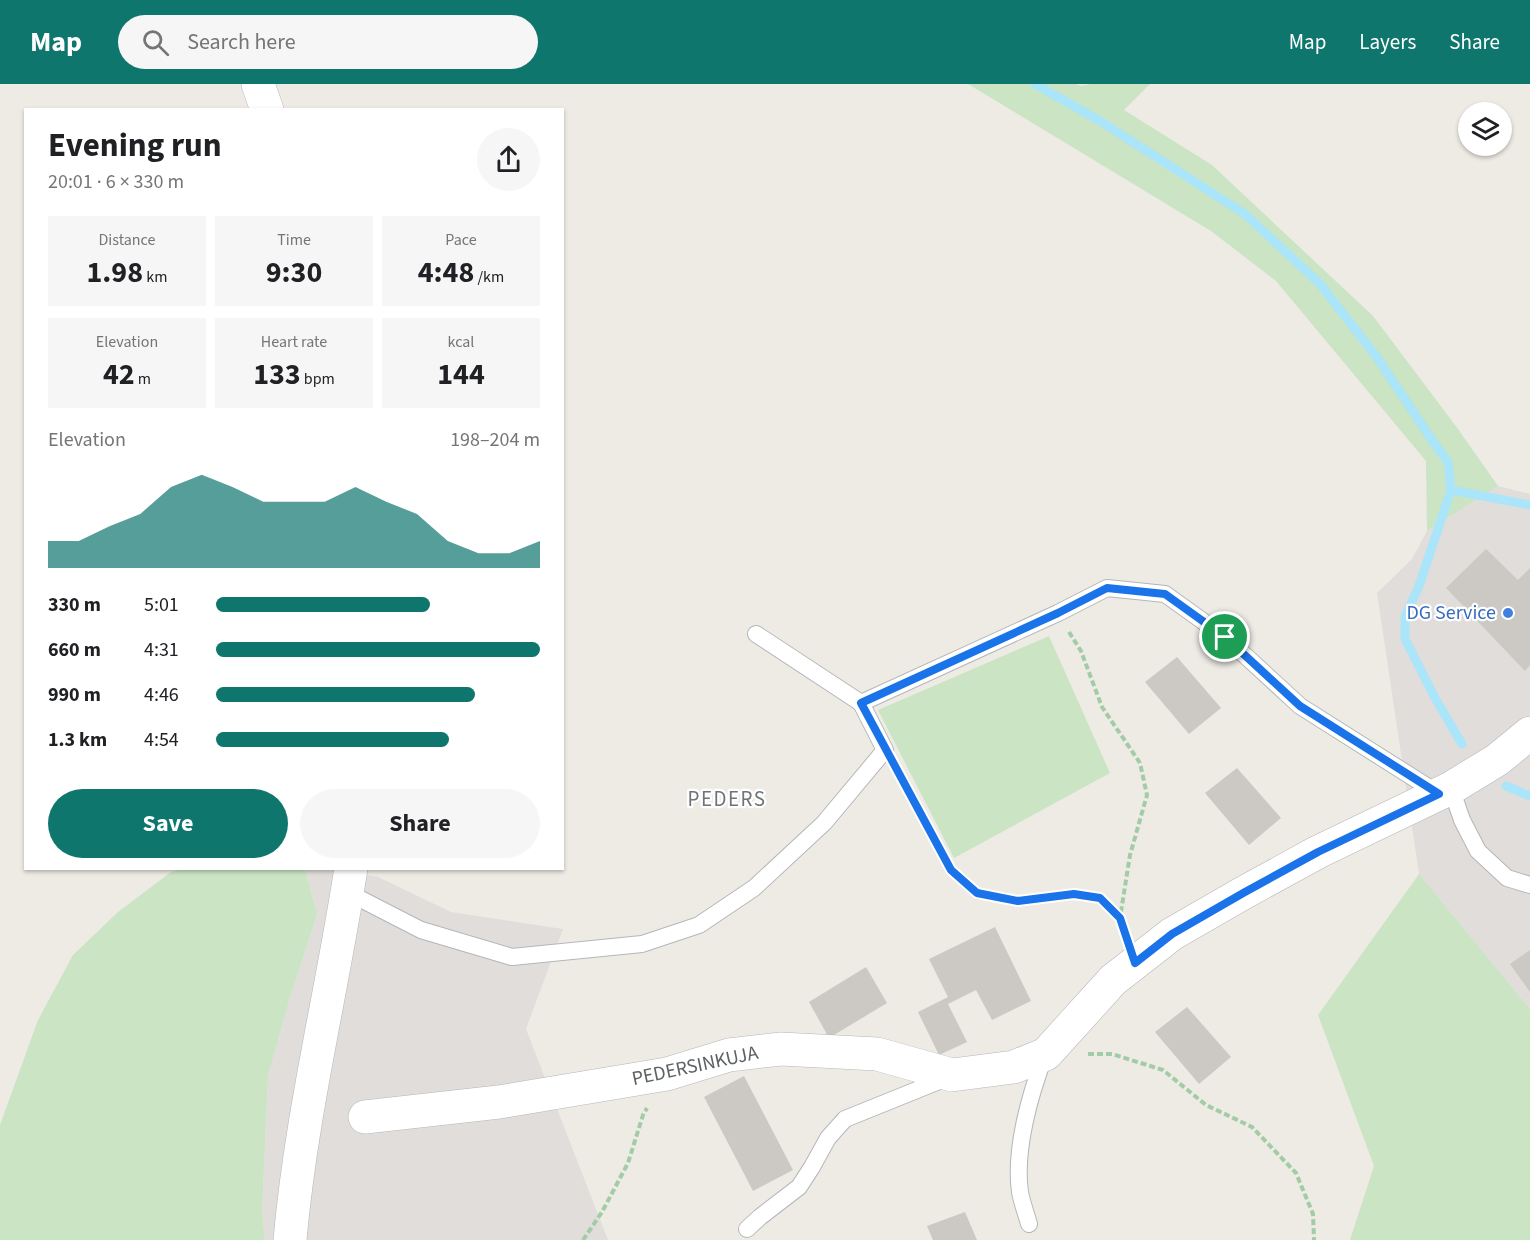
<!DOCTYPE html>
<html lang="en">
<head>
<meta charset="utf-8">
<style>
	:root { --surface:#fff; --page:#f6f6f6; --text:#202124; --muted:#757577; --accent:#0f766e }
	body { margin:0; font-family:"Source Sans 3",sans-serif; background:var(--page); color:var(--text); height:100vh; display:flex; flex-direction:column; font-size:22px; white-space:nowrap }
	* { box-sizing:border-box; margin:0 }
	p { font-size:20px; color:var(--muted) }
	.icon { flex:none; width:33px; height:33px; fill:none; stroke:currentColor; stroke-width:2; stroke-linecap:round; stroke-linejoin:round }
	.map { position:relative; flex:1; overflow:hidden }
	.side { position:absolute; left:24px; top:24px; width:540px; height:762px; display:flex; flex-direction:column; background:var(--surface); border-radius:0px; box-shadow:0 2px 4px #0004 }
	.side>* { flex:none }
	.buttons { position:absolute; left:1458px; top:18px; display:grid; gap:12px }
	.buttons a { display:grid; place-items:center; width:54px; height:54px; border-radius:50%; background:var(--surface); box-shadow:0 2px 4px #0004; font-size:30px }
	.pin { position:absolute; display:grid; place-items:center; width:51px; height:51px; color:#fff; margin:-26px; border:3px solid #fff; border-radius:50%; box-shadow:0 2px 6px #0007 }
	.round { display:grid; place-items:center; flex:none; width:63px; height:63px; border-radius:32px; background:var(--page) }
	.summary { display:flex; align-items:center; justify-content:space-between; height:102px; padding:0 24px }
	h1 { font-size:33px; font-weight:700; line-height:45px }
	.figures { display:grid; grid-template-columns:repeat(3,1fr); gap:9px; height:102px; padding:6px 24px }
	.figures div { display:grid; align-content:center; border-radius:0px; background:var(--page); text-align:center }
	.figures b { font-size:30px; font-weight:700 }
	.figures small { font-size:16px; font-weight:400 }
	.figures p { font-size:16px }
	.chart { height:168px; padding:12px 24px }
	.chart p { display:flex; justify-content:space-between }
	.chart svg { width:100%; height:108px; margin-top:6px; fill:var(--accent); opacity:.7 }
	.cta { display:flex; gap:12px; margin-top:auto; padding:12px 24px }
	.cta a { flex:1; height:69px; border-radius:36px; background:var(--accent); color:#fff; font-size:24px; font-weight:700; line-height:69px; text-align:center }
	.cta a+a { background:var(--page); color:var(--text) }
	ul { padding:0 24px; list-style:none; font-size:20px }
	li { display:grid; grid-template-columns:96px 72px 1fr; align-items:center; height:45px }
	li i { height:15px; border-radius:8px; background:var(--accent) }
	header { display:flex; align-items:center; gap:36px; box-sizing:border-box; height:84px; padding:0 30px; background:var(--accent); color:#fff }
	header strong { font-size:28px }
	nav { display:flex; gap:33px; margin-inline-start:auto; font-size:21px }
	.search { width:420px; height:54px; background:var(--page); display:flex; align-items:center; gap:15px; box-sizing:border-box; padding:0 21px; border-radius:33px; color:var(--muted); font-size:22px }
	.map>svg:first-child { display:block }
</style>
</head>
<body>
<header>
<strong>Map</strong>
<div class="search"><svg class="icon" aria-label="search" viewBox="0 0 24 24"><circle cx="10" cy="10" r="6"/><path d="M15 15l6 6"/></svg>Search here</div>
<nav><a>Map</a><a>Layers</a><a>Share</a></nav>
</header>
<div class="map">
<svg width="1530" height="1156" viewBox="0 0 1530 1156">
	<rect width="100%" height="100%" fill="#eeebe5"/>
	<g fill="#e0ddda">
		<polygon points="1498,402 1530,410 1530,925 1419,790 1377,509 1412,475 1427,447"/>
		<polygon points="305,785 331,785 378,793 451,828 563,845 526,945 608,1156 265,1156 262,1128 268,992 291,910 317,830"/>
	</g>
	<g fill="#cae4c4">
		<polygon points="968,0 1076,0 1081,2 1091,0 1150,0 1124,26 1212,81 1373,232 1458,345 1498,402 1427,447 1426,377 1276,197 1211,147"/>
		<polygon points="1049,552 1110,689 954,774 878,626"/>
		<polygon points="185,784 305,785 317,830 291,910 268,992 262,1128 265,1156 0,1156 0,1041 38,936 73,871 118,828 171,788"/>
		<polygon points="1419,790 1530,925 1530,1156 1350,1156 1374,1082 1318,931"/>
	</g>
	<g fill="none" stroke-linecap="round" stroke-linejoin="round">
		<g stroke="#aae5f9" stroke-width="9">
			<polyline points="1035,0 1100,37 1245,130 1320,200 1376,272 1432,356 1448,378 1451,406 1419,502 1405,533 1405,555 1435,614 1462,660"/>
			<polyline points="1451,406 1530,421"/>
			<polyline points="1506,702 1530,712"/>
		</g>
	</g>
	<g fill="#ccc8c4">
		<polygon points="1486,465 1518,496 1530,484 1530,581 1525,587 1446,504"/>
		<polygon points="1177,573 1221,624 1189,650 1145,598"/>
		<polygon points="1237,684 1281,734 1249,761 1205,709"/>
		<polygon points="995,843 1031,917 992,936 976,906 948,920 967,958 939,971 918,928 948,913 929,875"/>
		<polygon points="1530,866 1530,908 1510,880"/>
		<polygon points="866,883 887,919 829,954 809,918"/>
		<polygon points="1187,923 1231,973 1199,1000 1155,948"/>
		<polygon points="744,992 793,1086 753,1107 704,1013"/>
		<polygon points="965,1128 977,1156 933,1156 927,1142"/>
	</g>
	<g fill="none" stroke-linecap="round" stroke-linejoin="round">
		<g stroke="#b3b7b9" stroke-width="18">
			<g id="lane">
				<polyline points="756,550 861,619 1058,529 1107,504 1165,510 1225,553 1300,622 1439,710"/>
				<polyline points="1451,704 1462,736 1478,767 1507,794 1530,801"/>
				<polyline points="347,808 421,846 512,873 642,860 699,841 754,804 824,739 885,666 861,619"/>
				<path d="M1029,1140c-3,-11 -7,-21 -9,-32 -6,-42 10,-98 25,-137"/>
				<polyline points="747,1145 760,1133 799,1103 812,1083 828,1054 845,1035 949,993"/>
			</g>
		</g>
		<g stroke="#b3b7b9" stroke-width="34">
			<g id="street">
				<polyline points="258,0 267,26"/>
				<polyline points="365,1033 499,1018 667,990 729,971 781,965 877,970 952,991 1014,983 1046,970 1113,896 1172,850 1245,808 1318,768 1451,704 1497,676 1530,649"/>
				<path d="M290,1156c11,-125 42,-248 61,-372"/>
			</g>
		</g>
		<g stroke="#a2cca5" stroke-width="4" stroke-dasharray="6 3" stroke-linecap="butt">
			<polyline points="1069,548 1081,567 1102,623 1140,679 1147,711 1130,771 1120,834 1124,847"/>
			<polyline points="897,688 951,786 977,809 1018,817 1074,810 1100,814 1120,833"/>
			<polyline points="1088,970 1112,970 1163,986 1206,1021 1252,1043 1296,1089 1313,1130 1314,1156"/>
			<polyline points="583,1156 602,1128 628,1079 643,1031 647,1024"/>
		</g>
		<use href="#lane" stroke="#fff" stroke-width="16"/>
		<use href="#street" stroke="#fff" stroke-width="33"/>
	</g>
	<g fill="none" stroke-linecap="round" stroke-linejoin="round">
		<g stroke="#fff" stroke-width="12">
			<polygon id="route" points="1107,504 1165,510 1225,553 1300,622 1439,710 1318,768 1245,808 1172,850 1135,879 1120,834 1100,814 1074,810 1018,817 977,809 951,786 861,619 1058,529"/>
		</g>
		<use href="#route" stroke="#1a73e8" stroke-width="8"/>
	</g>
	<circle fill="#3f7fe0" stroke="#fff" stroke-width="2" cx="1508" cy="529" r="6"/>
	<g text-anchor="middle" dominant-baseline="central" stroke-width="4.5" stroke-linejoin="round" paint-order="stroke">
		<g font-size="20" fill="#366cbe" stroke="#fff" text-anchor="end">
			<text x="1496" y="529">DG Service</text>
		</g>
		<g font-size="20" fill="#5d6265" stroke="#fff">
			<text transform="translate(695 982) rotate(-12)">PEDERSINKUJA</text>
		</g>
		<g font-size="21" letter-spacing="1.5" fill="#6e7477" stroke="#fff">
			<text x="727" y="715">PEDERS</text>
		</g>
	</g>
</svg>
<div class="buttons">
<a><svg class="icon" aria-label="layers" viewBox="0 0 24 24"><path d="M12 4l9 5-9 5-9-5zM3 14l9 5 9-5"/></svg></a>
</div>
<div class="pin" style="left:1225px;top:553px;background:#1e9e55"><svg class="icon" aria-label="arrive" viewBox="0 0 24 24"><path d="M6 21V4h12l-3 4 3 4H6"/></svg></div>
<section class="side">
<div class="summary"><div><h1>Evening run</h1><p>20:01 · 6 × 330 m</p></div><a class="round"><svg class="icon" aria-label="share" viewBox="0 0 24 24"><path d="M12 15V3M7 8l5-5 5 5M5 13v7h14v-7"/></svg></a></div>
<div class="figures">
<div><p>Distance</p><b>1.98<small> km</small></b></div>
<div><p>Time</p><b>9:30</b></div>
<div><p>Pace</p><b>4:48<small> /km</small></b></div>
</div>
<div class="figures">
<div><p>Elevation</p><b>42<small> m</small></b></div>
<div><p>Heart rate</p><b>133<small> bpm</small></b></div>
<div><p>kcal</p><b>144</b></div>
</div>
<div class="chart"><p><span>Elevation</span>198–204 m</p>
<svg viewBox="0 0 160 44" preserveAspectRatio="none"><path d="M0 44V33L10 33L20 27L30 22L40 11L50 6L60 11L70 17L80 17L90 17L100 11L110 17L120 22L130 33L140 38L150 38L160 33V44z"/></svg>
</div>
<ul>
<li><b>330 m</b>5:01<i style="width:66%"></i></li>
<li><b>660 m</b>4:31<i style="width:100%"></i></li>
<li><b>990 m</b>4:46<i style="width:80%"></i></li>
<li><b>1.3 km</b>4:54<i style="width:72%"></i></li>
</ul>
<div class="cta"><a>Save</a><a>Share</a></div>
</section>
</div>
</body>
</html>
